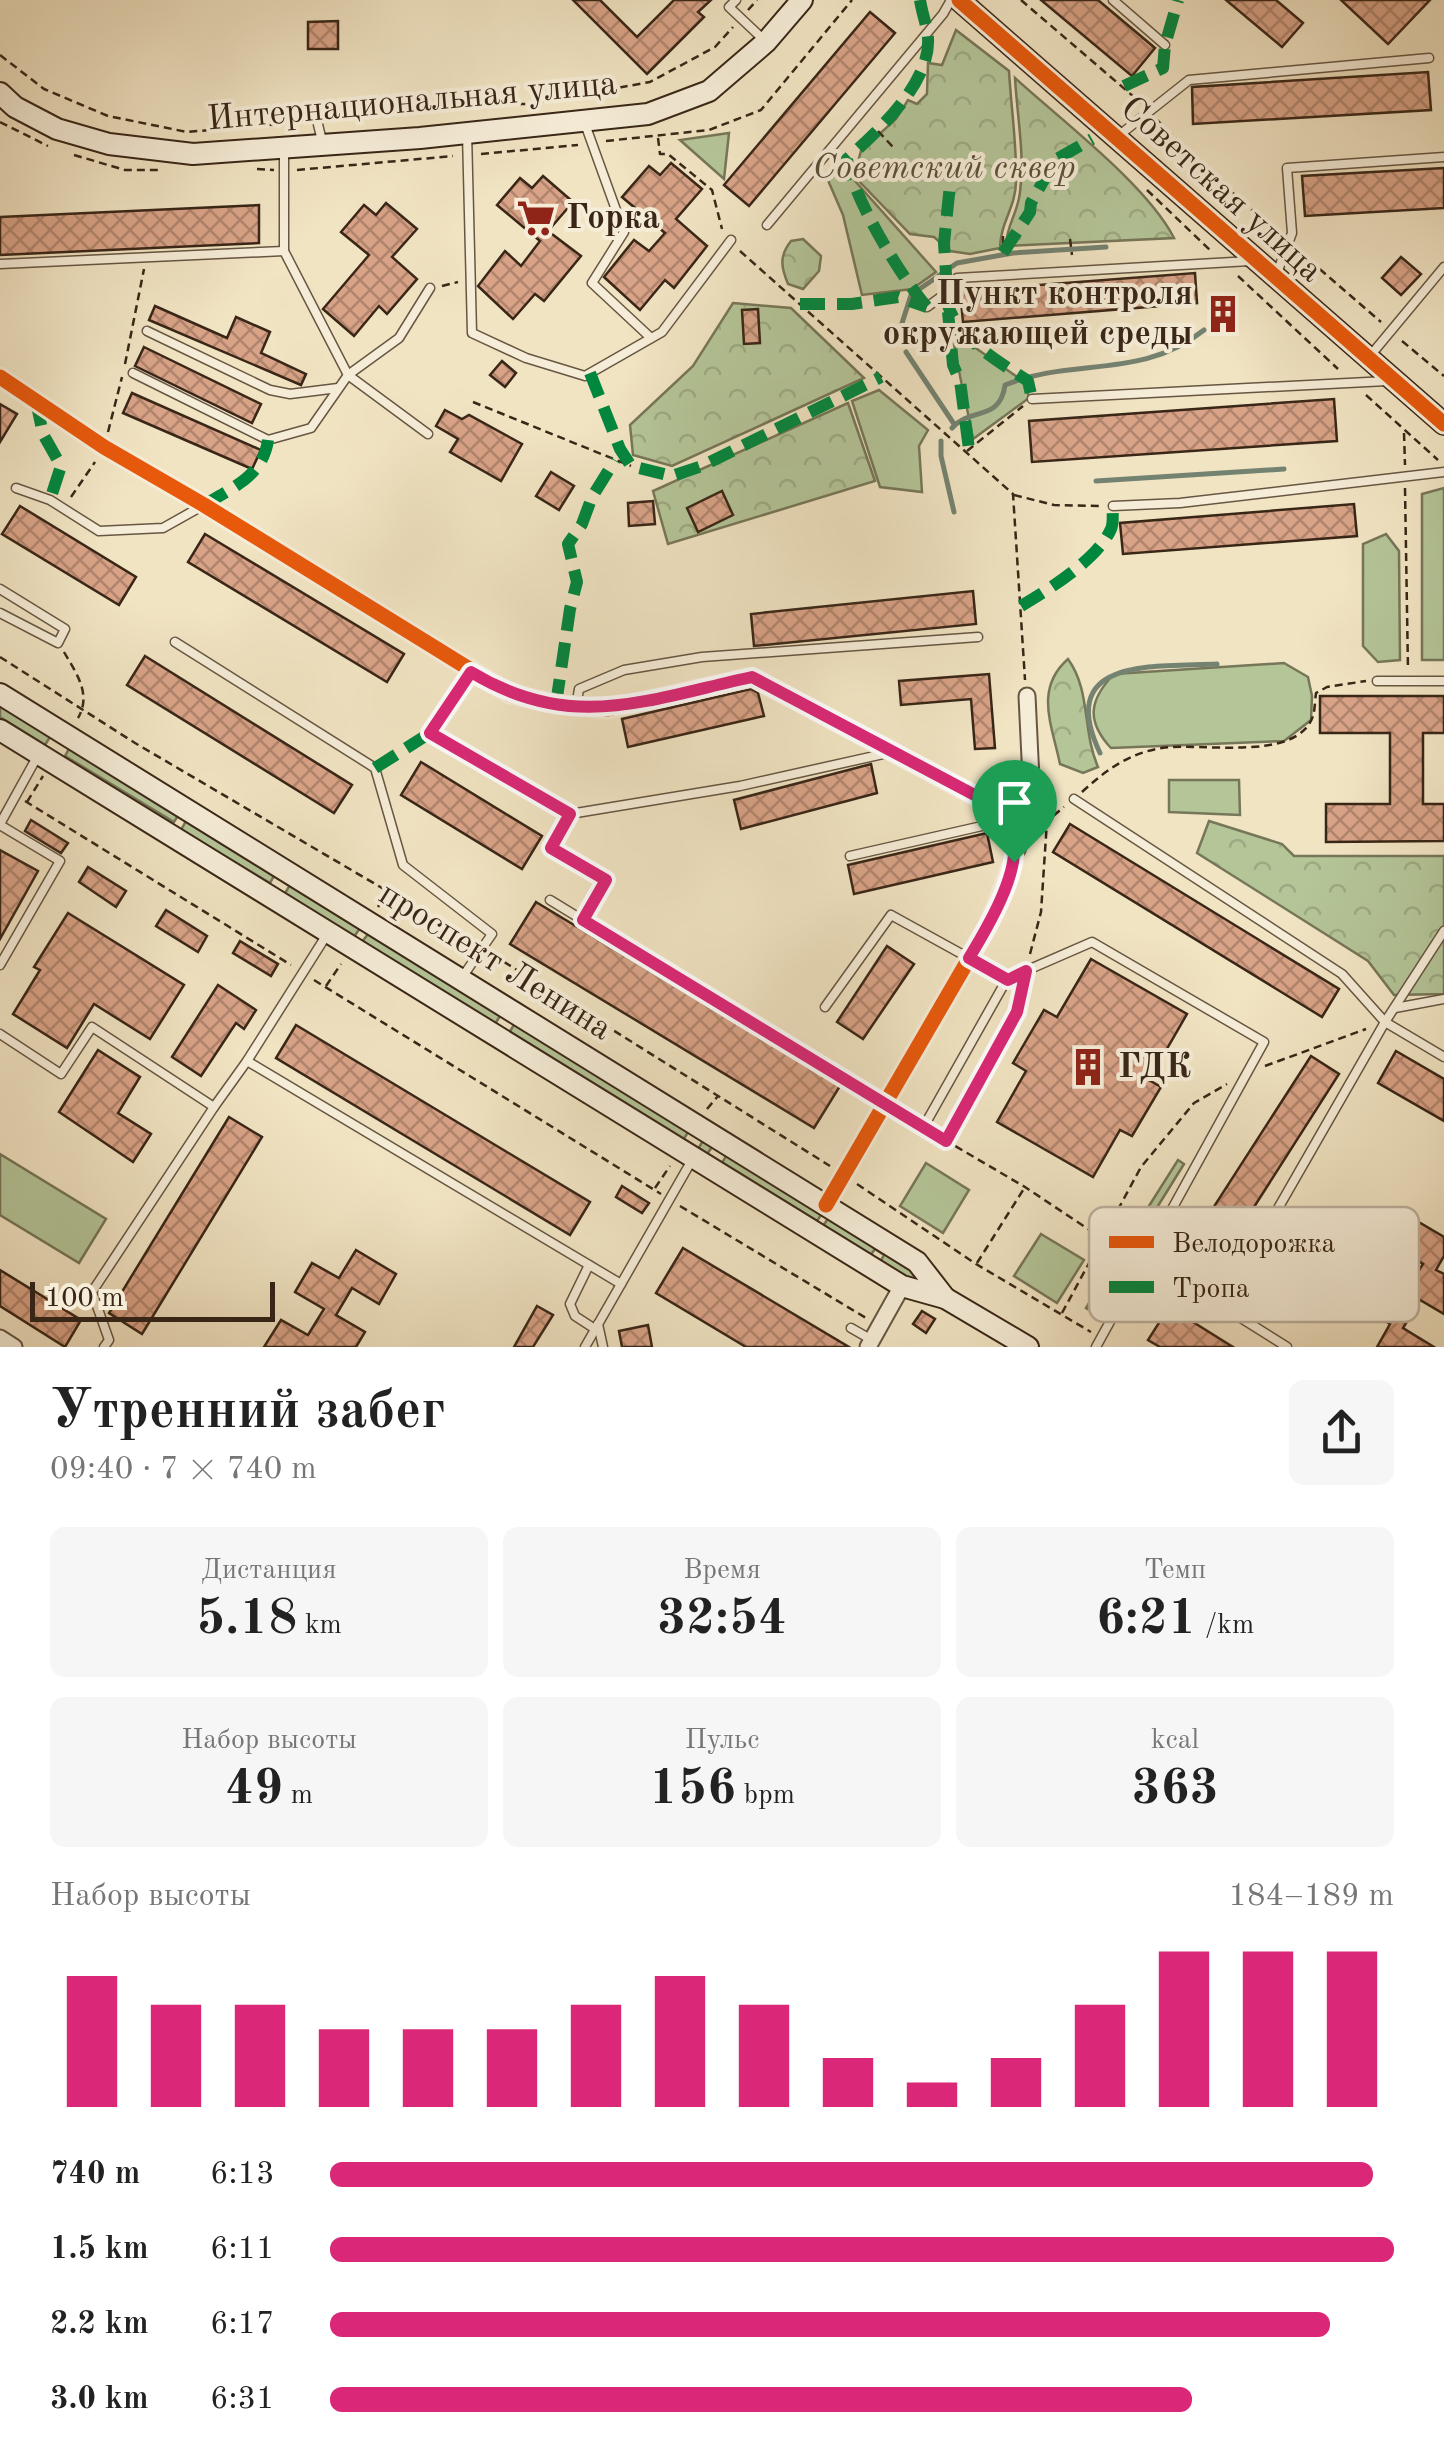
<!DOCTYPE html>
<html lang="ru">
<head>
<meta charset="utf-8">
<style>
	:root { --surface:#fff; --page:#f6f6f6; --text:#222; --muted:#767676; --accent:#db2777 }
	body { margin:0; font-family:"Old Standard TT",serif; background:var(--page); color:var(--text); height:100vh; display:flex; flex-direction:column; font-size:38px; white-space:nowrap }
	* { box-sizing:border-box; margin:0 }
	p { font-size:32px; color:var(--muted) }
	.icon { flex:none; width:55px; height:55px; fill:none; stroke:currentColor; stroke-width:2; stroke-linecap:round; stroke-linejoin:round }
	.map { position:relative; height:1347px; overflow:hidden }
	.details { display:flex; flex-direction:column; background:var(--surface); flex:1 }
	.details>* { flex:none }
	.scale { position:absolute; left:30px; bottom:25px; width:245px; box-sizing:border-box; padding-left:10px; border:5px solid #392617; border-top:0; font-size:28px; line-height:35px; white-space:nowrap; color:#392617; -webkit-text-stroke:8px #f6edd8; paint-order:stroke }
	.pin { position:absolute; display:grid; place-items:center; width:85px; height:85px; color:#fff; margin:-102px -42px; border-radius:50% 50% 50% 0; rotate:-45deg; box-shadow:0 0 10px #0007 }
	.pin .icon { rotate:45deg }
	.round { display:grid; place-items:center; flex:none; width:105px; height:105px; border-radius:15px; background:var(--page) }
	.overview { display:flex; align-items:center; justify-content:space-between; height:170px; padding:0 50px }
	h1 { font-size:55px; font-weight:700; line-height:75px }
	.figures { display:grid; grid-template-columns:repeat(3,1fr); gap:15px; height:170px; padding:10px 50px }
	.figures div { display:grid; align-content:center; border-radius:15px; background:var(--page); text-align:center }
	.figures b { font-size:50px; font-weight:700 }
	.figures small { font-size:28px; font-weight:400 }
	.figures p { font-size:28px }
	.chart { height:280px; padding:20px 50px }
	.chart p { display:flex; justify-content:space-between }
	.chart svg { width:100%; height:180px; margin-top:10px; stroke:var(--accent); stroke-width:6 }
	ul { padding:0 50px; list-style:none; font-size:32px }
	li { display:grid; grid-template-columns:160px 120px 1fr; align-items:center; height:75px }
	li i { height:25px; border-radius:12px; background:var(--accent) }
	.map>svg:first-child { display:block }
</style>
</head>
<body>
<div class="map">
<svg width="1444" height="1347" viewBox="0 0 1444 1347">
	<defs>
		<pattern id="forest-crowns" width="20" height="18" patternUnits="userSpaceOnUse" patternTransform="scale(2.5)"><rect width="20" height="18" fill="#b4c598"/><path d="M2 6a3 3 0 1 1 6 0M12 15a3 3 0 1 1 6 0" fill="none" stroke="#9ca982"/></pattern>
		<pattern id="building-cross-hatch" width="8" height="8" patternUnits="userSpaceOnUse" patternTransform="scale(2.5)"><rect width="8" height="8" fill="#d9a387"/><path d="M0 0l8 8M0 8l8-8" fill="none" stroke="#b1856d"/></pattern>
	</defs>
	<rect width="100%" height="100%" fill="#f1e4c3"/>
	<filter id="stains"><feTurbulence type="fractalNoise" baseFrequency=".002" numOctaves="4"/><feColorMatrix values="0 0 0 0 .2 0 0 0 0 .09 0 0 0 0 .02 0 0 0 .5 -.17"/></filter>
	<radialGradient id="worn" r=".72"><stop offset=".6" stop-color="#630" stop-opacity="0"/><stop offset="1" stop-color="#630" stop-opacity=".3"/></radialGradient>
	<g fill="#b4c598" stroke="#767658" stroke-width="2.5">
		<polygon points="729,133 724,179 680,140"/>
		<polygon points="839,163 936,272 912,289 862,295 843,215 827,178"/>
		<path d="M951,322l16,20 59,41 3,15 -56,41c-7,-40 -18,-77 -22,-117z"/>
		<polygon points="879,390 928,430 919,446 922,492 880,487 852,401"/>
		<polygon points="1444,488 1444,660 1422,660 1422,494"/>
		<polygon points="1386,534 1399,551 1400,660 1378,662 1363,646 1363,544"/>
		<path d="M1284,663l24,14 4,19 -1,24 -27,21 -173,7c-25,-27 -22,-48 3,-74z"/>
		<polygon points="0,706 50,737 45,745 0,717"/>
		<polygon points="70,747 179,814 174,822 65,756"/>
		<polygon points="1169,780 1239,780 1240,815 1169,812"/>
		<polygon points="186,821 275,874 270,883 181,830"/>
		<polygon points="290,885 360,928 354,937 285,893"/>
		<polygon points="368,934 500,1016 495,1024 362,942"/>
		<polygon points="515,1023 689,1131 683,1140 509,1033"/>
		<polygon points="704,1139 823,1212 817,1221 722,1163 726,1156 712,1147 707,1154 698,1149"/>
		<polygon points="0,1154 106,1219 79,1263 0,1215"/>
		<polygon points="1178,1160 1184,1164 1130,1251 1123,1247"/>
		<polygon points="926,1163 969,1190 943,1233 900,1206"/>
		<polygon points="829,1217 914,1269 915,1277 908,1279 880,1262 884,1255 875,1249 870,1256 823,1226"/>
		<polygon points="1041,1234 1084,1260 1057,1303 1014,1276"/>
		<polygon points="1115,1259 1127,1266 1098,1315 1086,1308"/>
	</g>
	<g fill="url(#forest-crowns)" stroke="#767658" stroke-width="2.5">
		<path d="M956,30l53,41c2,36 8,74 7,110 0,26 -16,42 -16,67l-30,6 -20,-3 -16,-14 -24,-3 -56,-58 7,-25 35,-32 12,-19 9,4 10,-10 1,-31 14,2z"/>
		<path d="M1015,78c46,42 132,107 159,160l-168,8c0,-20 12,-33 14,-54 5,-37 -3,-77 -5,-114z"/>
		<path d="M803,239l18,17 -2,15 -16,18 -15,-5c-7,-17 -9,-28 3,-43z"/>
		<polygon points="733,303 791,308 864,378 672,466 633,455 630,425 693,366"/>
		<polygon points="848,403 875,481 668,544 653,491"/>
		<path d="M1068,659c23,32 14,71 30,108l-15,6 -23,-9c-8,-39 -26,-75 8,-105z"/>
		<polygon points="1209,821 1282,844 1294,856 1444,856 1444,994 1394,995 1368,961 1197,853"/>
	</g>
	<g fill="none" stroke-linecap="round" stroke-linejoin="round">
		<g stroke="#748271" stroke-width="5">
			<polyline points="902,345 897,339 911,295 957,263 1013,253 1106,247"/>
			<polyline points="906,352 954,424"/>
			<path d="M952,428c18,-21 48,-6 53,-43 68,-28 137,-5 199,-55"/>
			<polyline points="941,441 941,456 954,512"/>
			<polyline points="1096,481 1284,469"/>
			<path d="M1100,753c-46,-97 56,-86 117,-89"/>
		</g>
	</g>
	<g fill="url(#building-cross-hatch)" stroke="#392617" stroke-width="2.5">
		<polygon points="573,0 600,0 637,37 674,0 711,0 698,12 704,17 647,74"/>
		<polygon points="1041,0 1098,0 1155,48 1132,76"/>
		<polygon points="1226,0 1276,0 1303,23 1282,47"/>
		<polygon points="1341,0 1430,0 1388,44"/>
		<polygon points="870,12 895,33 749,206 724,185"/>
		<polygon points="338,21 338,49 308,49 308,22"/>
		<polygon points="1428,72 1431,110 1193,124 1192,87"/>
		<polygon points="671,163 702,189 676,219 707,246 674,288 665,280 640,310 604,277 634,240 649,251 665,233 622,197 649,166 660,175"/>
		<polygon points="1444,168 1444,208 1305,216 1302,176"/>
		<polygon points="543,176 573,202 548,231 581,256 544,301 535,294 513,319 478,286 505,251 521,266 540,241 497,205 520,178 532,188"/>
		<polygon points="386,203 417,229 392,257 417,279 387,314 379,306 354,336 323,309 369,255 341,232 364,205 376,215"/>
		<polygon points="259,205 259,243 0,255 0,217"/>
		<polygon points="1401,257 1421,274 1401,295 1382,278"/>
		<polygon points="1195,273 1197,303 963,322 960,291"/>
		<polygon points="155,306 227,338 236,317 270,332 261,353 306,374 301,385 149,320"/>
		<polygon points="758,309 760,343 744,344 742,310"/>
		<polygon points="144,347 261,404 252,423 135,366"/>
		<polygon points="502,361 516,373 505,387 490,375"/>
		<polygon points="132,393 261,450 252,469 123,413"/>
		<polygon points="1334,399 1337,441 1032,462 1029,421"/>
		<polygon points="0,404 17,414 0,442"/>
		<polygon points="445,410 462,419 469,415 522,444 501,481 450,452 458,439 436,426"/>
		<polygon points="551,472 574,486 559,510 536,496"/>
		<polygon points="722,491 733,515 698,532 687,508"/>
		<polygon points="653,501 655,524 629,526 628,503"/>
		<polygon points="1354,504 1357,536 1123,554 1120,523"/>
		<polygon points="20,506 136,577 119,605 2,534"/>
		<polygon points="205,534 404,654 387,682 188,562"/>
		<polygon points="973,591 976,624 754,646 751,614"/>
		<polygon points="145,656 352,785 334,813 127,685"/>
		<polygon points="989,674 995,748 975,749 971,699 901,705 899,681"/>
		<polygon points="751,689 758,693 764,716 628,747 622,719"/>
		<polygon points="1320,696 1444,696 1444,733 1423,733 1423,804 1444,804 1444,841 1326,842 1326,804 1390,804 1390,733 1320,733"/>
		<polygon points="421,762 542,836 522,869 401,795"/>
		<polygon points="871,764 877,793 741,829 734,800"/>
		<polygon points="31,820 68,843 61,853 25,831"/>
		<polygon points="1070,824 1339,989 1322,1017 1053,852"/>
		<polygon points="987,833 993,862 854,894 848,865"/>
		<polygon points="0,850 38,871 0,939"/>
		<polygon points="88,867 126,891 116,907 79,882"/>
		<polygon points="536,902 840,1086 814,1128 510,944"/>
		<polygon points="166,910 207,936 198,952 156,926"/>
		<polygon points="68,913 184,985 150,1039 94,1004 67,1048 13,1014 40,970 34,967"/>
		<polygon points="240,941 278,964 271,976 233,953"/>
		<polygon points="887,946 914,964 863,1039 837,1022"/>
		<polygon points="1091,959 1187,1014 1149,1080 1161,1087 1132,1136 1120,1130 1093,1177 997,1122 1026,1071 1013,1063 1044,1010 1057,1017"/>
		<polygon points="218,985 256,1010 244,1029 236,1023 201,1076 172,1057"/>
		<polygon points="296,1025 590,1202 570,1235 276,1058"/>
		<polygon points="98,1050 140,1077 118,1113 151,1134 133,1162 59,1112"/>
		<polygon points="1396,1051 1444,1079 1444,1121 1378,1083"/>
		<polygon points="1311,1056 1339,1074 1215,1268 1186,1250"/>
		<polygon points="229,1117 262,1137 142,1334 109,1313"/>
		<polygon points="622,1186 649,1203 642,1213 616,1197"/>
		<polygon points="1412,1218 1444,1237 1444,1256 1436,1270 1444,1274 1444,1314 1420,1300 1403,1328 1434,1347 1377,1347 1390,1324 1361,1307 1380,1275 1407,1290 1423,1264 1394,1247"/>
		<polygon points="683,1248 849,1347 746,1347 656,1293"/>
		<polygon points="356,1250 396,1274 379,1304 352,1288 336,1315 365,1332 356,1347 264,1347 281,1320 308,1335 324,1309 295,1292 312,1263 339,1278"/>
		<polygon points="0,1270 81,1320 65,1347 0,1306"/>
		<polygon points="537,1306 553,1315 533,1347 514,1347"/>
		<polygon points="1169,1307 1233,1347 1160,1347 1148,1340"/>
		<polygon points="922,1311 935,1319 926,1333 913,1324"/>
		<polygon points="648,1325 652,1347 622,1347 619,1331"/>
	</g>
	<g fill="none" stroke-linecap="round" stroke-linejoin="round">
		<g stroke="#675642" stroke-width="11">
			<g id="lane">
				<polyline points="736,0 729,7 763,39"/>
				<polyline points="1113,0 1165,45"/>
				<polyline points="585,124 624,232 592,283 651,338"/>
				<polyline points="467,133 472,333 526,358 585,376 662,332 731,240"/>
				<polyline points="1117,137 1189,80 1429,58"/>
				<polyline points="322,141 316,116 323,113"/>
				<polyline points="284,148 284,251 348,375 428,434"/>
				<polyline points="767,225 943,14 951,0"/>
				<polyline points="0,264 284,251"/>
				<polyline points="1277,273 1292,233 1287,168 1444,157"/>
				<polyline points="927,307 945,294 957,278 1250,261"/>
				<polyline points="147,331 270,390 290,394 338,388"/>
				<polyline points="1370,356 1444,267"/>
				<polyline points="133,373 268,440 311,428 348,375 399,338 430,288"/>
				<polyline points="1032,399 1387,381"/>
				<polyline points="16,488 50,500 99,531 163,528 204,505"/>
				<polyline points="1113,506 1180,503 1444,472"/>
				<polyline points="0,589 65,629 58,643 0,613"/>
				<polyline points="175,642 375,768 403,865 492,934 461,979"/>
				<polyline points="1377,681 1444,681"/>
				<polyline points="576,707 579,689 624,670 702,657 978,637"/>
				<polyline points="430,733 570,814 740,786 888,753"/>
				<polyline points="1074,799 1342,974 1385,1022 1444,1057"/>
				<polyline points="0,824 37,757"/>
				<polyline points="0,825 60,861 0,965"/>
				<polyline points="850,856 1004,821"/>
				<polyline points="550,900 923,1128 1007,979 1092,942 1264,1042 1096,1347"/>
				<polyline points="825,1007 891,915 1007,979"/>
				<polyline points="1395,1008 1444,999"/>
				<polyline points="0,1034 61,1074 92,1027 214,1107 247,1061 326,936"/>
				<polyline points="247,1061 621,1284"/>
				<polyline points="1144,1263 1222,1306 1385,1022 1444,931"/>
				<polyline points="589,1265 570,1304 575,1316 595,1329"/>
				<polyline points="1222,1306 1287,1347"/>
				<polyline points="598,1324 603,1347"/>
				<polyline points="851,1328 872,1340"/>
				<polyline points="104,1347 109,1340 92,1292 214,1107"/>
				<polyline points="585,1347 692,1160"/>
			</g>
		</g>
		<g stroke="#675642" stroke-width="19">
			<g id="street">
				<polyline points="0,377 104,447 204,505 510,694 556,704 608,709 752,677 984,801 1000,813 1013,837 1014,861 988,926 826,1205"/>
				<polyline points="1017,850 1032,800 1027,696"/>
				<polyline points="0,1338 14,1347"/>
				<polyline points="868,1347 902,1286"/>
			</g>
		</g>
		<g stroke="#392617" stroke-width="24">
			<g id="secondary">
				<polyline points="959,0 1444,424"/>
				<polyline points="0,93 15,107 57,129 109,144 193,154 420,138 648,114 709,91 766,42 802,0"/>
				<polyline points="0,694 917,1262 945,1298"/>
				<polyline points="0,730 902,1286 945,1298 1028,1347"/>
			</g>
		</g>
		<g stroke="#392617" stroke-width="2.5" stroke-dasharray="8 5" stroke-linecap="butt">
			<polyline points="1021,0 1141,103"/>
			<polyline points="748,10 757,0"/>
			<polyline points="0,55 44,89 108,116 187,132 279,124 304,119"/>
			<polyline points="336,112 366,105 528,104 650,82 715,47 733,27"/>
			<polyline points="1157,120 1210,173 1279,234"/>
			<polyline points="0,122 48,146"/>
			<polyline points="878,131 893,147"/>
			<polyline points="658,138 660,154 668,154 712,190 722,229"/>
			<polyline points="606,141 709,130 761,110 852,0"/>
			<polyline points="481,154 578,145"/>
			<polyline points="74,155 125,170 159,170"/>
			<polyline points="257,169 274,170"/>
			<polyline points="297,170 453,156"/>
			<polyline points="1147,190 1210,250"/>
			<polyline points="1003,236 1003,253"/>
			<polyline points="1070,239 1072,255"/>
			<polyline points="740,251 1013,494 1025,680"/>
			<polyline points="1300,252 1381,322"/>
			<polyline points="1238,276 1338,369"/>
			<polyline points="442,286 458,282"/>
			<polyline points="1402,341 1444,376"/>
			<polyline points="125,364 144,269"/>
			<polyline points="1366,395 1438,460"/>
			<polyline points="473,402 631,466"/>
			<polyline points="108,432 122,377"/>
			<polyline points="1404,433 1405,465"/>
			<polyline points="967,451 1023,406"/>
			<polyline points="1405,488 1408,670"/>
			<polyline points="1014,495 1054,505 1100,506"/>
			<polyline points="71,497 95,462"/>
			<path d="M64,652c12,21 28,42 14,66"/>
			<polyline points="0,657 135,743 474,942"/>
			<polyline points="436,723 462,684"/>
			<path d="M1082,792c24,-22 47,-39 80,-44 39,-6 135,15 151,-32 2,-7 2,-16 3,-23l11,-6 39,-6"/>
			<polyline points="25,801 291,965"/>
			<polyline points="27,802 43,776"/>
			<polyline points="564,824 551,848 607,880 589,910"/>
			<polyline points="378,907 387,892"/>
			<polyline points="1030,954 1041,912 1047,821 1064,807"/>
			<polyline points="493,955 830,1166"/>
			<polyline points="314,980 661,1194"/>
			<polyline points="326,986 341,964"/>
			<polyline points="1265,1066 1366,1029"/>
			<polyline points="707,1109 718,1096"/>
			<polyline points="933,1133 1025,1187 1100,1237"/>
			<polyline points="947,1141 1017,1011 1023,986"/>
			<polyline points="857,1184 976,1264 1091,1332"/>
			<polyline points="655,1188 670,1166"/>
			<polyline points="680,1206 866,1318"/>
			<polyline points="977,1263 1025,1187"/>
			<polyline points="1062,1313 1141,1167 1194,1103 1227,1084"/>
		</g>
		<use href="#lane" stroke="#f6edd8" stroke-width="8"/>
		<use href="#street" stroke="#f6edd8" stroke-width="15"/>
		<use href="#secondary" stroke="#f6edd8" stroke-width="20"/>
		<g stroke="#00873e" stroke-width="12" stroke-dasharray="25 12" stroke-linecap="butt">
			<path d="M920,0c2,13 7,26 8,38 3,45 -51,94 -81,121 5,37 55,120 80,148"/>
			<polyline points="1124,86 1163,68 1165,45 1178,0"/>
			<polyline points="1003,253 1030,212 1031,203 1055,160 1092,139"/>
			<polyline points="947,290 944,243 951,175"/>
			<path d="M945,294c7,42 50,65 83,87l4,18"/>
			<polyline points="800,304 852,304 898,297 927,307"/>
			<polyline points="948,312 953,365 960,381 969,449"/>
			<polyline points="590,373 620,449 631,466 672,476 702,466 881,377"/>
			<polyline points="36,401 43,434 61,466 50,500"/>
			<path d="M204,505c28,-17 59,-29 64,-65"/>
			<path d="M1021,606c27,-16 77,-47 90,-77 3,-6 1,-17 2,-23"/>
			<polyline points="556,704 570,609 577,582 568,544 582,524 592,497 615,460"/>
			<polyline points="375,768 430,733"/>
		</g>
		<g stroke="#f6edd8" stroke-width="21">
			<g id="cycleway">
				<polyline points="959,0 1444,424"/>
				<polyline points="0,377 104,447 204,505 510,694 556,704 608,709 752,677 984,801 1000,813 1013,837 1014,861 988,926 826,1205"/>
			</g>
		</g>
		<use href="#cycleway" stroke="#e8590c" stroke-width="15"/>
	</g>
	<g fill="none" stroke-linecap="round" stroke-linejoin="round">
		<g stroke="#fff" stroke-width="20">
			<path id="route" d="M471,672c100,61 175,28 281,5l232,123c12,10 25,23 29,39 8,33 -27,91 -44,119l39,22 18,-9 -9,41 -71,129 -363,-221 23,-40 -55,-32 19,-34 -140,-81z"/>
		</g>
		<use href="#route" stroke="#db2777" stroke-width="12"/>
	</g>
	<defs>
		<g id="supermarket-bare" transform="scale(3)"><path d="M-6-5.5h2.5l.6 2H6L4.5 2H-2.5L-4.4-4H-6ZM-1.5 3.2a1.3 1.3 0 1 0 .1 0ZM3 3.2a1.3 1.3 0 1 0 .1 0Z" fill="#8f2418" stroke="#f6edd8" stroke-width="2.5" paint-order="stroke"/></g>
		<g id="building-bare" transform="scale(3)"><path d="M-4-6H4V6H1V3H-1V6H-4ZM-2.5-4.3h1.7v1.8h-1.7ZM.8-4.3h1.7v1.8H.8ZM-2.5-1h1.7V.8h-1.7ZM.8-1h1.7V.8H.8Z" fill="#8f2418" stroke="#f6edd8" stroke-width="2.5" paint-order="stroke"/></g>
	</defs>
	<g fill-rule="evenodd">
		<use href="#supermarket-bare" x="536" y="218"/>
		<use href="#building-bare" x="1223" y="314"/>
		<use href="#building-bare" x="1088" y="1067"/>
	</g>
	<g text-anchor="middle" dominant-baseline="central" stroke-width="8" stroke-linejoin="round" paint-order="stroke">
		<g font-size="35" fill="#392617" stroke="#f6edd8">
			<text transform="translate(412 102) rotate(-5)">Интернациональная улица</text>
			<text transform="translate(1221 190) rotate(42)">Советская улица</text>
			<text transform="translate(495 962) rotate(32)">проспект Ленина</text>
		</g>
		<g font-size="35" font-style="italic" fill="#584e37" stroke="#f6edd8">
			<text x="944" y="168">Советский сквер</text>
		</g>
		<g font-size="35" font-weight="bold" fill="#392617" stroke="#f6edd8" text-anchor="start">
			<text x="566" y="218">Горка</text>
			<text x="1193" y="294" text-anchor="end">Пункт контроля<tspan x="1193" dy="40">окружающей среды</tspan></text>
			<text x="1118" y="1067">ГДК</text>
		</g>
	</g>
	<rect x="1089" y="1207" width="330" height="115" rx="15" fill="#f6edd8" stroke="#bdb19e" stroke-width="2.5"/>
	<rect x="1109" y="1236" width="45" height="12" fill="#e8590c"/>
	<rect x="1109" y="1281" width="45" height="12" fill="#00873e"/>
	<g font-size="28" fill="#392617">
		<text x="1172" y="1252">Велодорожка</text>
		<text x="1172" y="1297">Тропа</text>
	</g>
	<rect width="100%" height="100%" filter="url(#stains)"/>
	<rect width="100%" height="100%" fill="url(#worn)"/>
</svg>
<div class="scale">100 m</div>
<div class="pin" style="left:1014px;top:862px;background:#1e9e55"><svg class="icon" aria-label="arrive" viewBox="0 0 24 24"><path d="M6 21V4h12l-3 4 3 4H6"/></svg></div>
</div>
<section class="details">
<div class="overview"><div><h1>Утренний забег</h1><p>09:40 · 7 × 740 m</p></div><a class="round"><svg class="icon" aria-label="share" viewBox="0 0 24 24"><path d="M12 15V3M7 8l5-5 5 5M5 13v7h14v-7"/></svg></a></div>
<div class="figures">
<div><p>Дистанция</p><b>5.18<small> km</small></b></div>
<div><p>Время</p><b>32:54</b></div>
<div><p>Темп</p><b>6:21<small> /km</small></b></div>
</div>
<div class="figures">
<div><p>Набор высоты</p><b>49<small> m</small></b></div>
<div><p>Пульс</p><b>156<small> bpm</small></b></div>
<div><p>kcal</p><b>363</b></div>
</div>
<div class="chart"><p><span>Набор высоты</span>184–189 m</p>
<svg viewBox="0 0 160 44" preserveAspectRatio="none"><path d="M5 44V12M15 44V19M25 44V19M35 44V25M45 44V25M55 44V25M65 44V19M75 44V12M85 44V19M95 44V32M105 44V38M115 44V32M125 44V19M135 44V6M145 44V6M155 44V6"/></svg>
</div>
<ul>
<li><b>740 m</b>6:13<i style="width:98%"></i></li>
<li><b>1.5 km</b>6:11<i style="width:100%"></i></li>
<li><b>2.2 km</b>6:17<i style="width:94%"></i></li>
<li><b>3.0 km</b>6:31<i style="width:81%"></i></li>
</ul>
</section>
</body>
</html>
